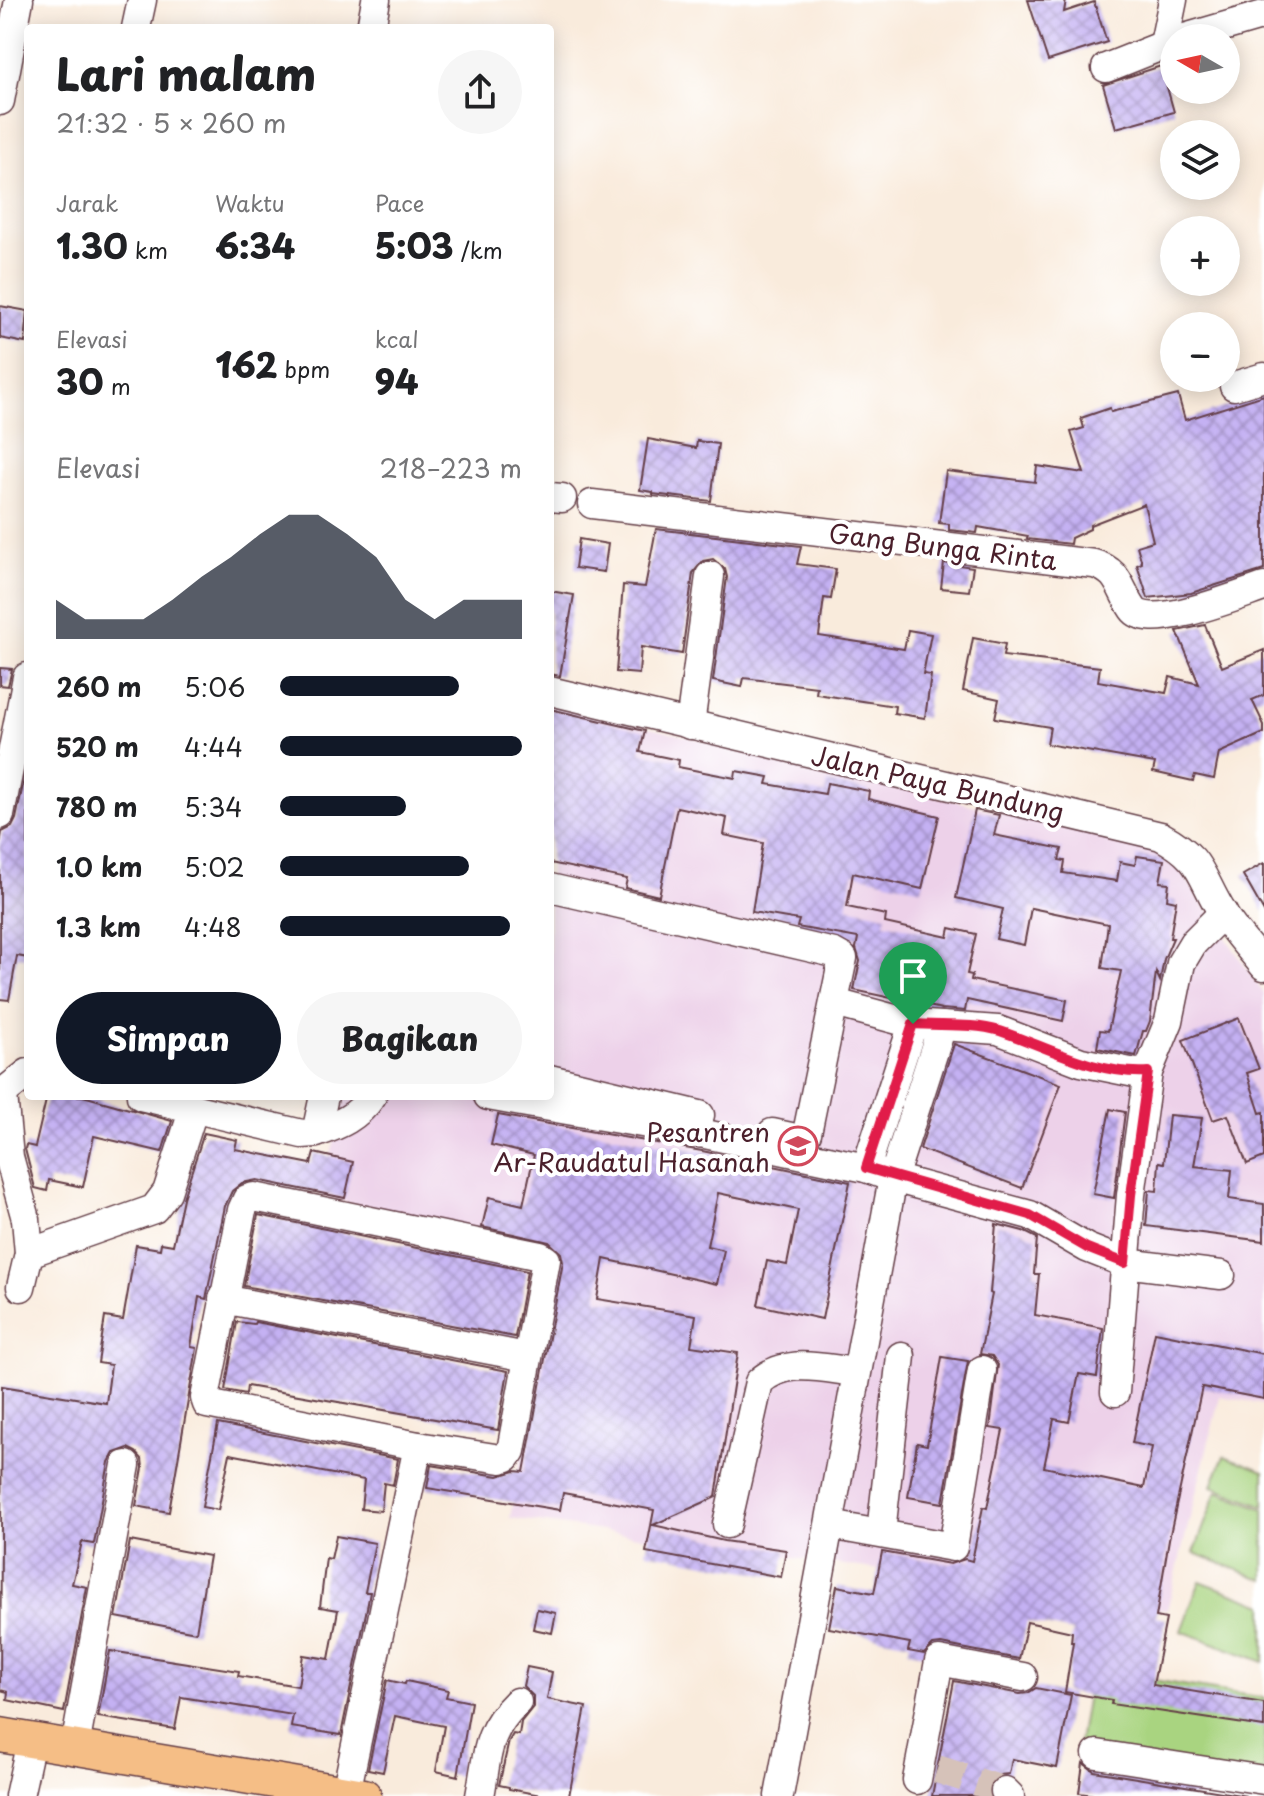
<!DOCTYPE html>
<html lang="id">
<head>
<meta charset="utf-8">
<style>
	:root { --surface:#fff; --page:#f6f6f6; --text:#202124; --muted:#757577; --accent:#111827 }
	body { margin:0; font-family:"Playpen Sans",sans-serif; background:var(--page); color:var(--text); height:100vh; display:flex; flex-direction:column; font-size:30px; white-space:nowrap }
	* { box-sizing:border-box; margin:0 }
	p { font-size:26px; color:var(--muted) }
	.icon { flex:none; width:44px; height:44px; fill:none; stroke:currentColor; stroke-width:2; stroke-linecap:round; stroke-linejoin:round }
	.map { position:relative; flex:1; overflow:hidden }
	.sheet { position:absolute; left:24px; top:24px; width:530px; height:1076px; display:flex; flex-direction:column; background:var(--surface); border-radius:8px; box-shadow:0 4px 20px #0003 }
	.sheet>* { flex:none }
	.needle { width:52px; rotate:279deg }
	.buttons { position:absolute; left:1160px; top:24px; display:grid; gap:16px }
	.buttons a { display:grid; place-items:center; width:80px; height:80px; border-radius:50%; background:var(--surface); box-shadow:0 4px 20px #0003; font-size:40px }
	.pin { position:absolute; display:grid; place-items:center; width:68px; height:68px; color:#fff; margin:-82px -34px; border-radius:50% 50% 50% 0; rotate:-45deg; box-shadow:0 0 8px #0007 }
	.pin .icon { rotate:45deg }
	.round { display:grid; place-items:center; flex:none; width:84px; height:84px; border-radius:42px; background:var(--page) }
	.summary { display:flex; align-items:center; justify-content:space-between; height:136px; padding:0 32px }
	h1 { font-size:44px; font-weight:800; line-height:60px }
	.figures { display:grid; grid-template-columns:repeat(3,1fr); gap:12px; height:136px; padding:8px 32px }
	.figures div { display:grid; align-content:center }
	.figures b { font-size:34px; font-weight:800 }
	.figures small { font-size:22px; font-weight:400 }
	.figures p { font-size:22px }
	.chart { height:224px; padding:16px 32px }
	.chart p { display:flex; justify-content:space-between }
	.chart svg { width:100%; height:144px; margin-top:8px; fill:var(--accent); opacity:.7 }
	.button { display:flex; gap:16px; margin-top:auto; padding:16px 32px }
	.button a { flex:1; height:92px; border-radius:48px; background:var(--accent); color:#fff; font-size:32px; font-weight:800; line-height:92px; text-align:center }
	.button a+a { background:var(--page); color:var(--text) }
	ul { padding:0 32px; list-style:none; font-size:26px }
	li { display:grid; grid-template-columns:128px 96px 1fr; align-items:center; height:60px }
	li i { height:20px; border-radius:10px; background:var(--accent) }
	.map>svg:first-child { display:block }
</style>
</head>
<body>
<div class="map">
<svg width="1264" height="1796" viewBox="0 0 1264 1796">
	<defs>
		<pattern id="building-cross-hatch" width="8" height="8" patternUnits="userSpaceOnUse" patternTransform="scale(2)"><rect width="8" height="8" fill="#c4b1f3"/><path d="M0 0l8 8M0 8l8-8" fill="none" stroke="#a18fc5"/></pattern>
	</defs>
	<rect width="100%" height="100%" fill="#fff"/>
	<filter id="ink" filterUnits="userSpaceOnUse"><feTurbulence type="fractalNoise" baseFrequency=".0125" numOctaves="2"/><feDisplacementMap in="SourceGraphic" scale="16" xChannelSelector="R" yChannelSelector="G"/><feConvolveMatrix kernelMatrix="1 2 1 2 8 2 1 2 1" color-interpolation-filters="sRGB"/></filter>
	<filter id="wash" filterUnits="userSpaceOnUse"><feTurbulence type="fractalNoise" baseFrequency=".006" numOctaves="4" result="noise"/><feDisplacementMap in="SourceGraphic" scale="32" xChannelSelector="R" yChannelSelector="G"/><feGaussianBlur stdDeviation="1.8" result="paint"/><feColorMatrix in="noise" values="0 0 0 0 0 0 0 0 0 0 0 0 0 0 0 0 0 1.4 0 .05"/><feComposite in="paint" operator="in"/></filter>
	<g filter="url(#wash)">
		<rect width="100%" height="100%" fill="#f9ebdc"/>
		<polygon fill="#edd1e9" points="550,704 1168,852 1264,994 1264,1404 1220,1396 1167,1610 510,1518 557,1256 321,1196 345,1096 550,1096"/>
		<g fill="#a9d480" stroke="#7a7a56" stroke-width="2">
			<polygon points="1224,1456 1264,1471 1264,1506 1212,1486"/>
			<polygon points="1217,1491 1264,1509 1264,1580 1194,1553"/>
			<polygon points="1200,1581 1264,1605 1264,1662 1181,1631"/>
			<polygon points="1091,1670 1264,1698 1264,1779 1078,1748"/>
		</g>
		<g id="blocks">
			<g fill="url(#building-cross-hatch)">
				<polygon points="1028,0 1066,0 1064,12 1094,2 1107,42 1048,61"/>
				<polygon points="1161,66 1174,112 1116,128 1103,85"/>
				<polygon points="0,306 28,311 25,343 0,338"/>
				<polygon points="1178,395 1185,420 1264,395 1264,570 1191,593 1148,598 1137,565 1142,563 1137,546 1153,541 1144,504 1090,525 1090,529 1071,538 1070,544 1027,539 1028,536 978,527 977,533 949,530 949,524 939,523 946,471 1035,482 1037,466 1084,473 1071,432 1084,428 1081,418 1110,408 1111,412"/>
				<polygon points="648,439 696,448 697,441 718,444 711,501 653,494 653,492 640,490"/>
				<polygon points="656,529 801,546 797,564 836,569 831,599 824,598 819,636 904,649 908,630 931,634 923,674 931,675 925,718 894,713 895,706 816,694 817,687 744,678 742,687 713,681 727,577 725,569 713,559 703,561 693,573 682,654 641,647 639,674 616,672 623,585 645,587"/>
				<polygon points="579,539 608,544 604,572 575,568"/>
				<polygon points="944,563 973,567 969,591 941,588"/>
				<polygon points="550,591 574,595 560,676 550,674"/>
				<polygon points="1205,625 1222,667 1264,650 1264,695 1252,700 1264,725 1264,733 1219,753 1214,779 1195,775 1193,781 1153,772 1155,763 1047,744 1050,727 995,718 999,699 963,691 973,638 1005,644 1003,656 1100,667 1098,681 1166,693 1170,677 1199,684 1177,631"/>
				<polygon points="0,668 12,669 8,686 0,685"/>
				<polygon points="550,709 645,731 640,752 679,760 678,767 735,778 736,771 769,777 767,784 825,794 827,783 869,791 868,799 939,816 922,889 853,873 847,907 886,915 885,923 948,937 950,928 976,934 967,974 972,975 971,980 1067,1000 1063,1021 967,1000 965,1011 942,1009 854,990 860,961 856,948 858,938 797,927 799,920 752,912 763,843 724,835 727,818 677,807 659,896 625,888 627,879 550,863"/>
				<polygon points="28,760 28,958 17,956 9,1000 0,999 0,844 2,832 12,827 16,819"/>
				<polygon points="975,810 999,815 994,835 1062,849 1059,860 1065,861 1063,873 1117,881 1120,862 1135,865 1137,856 1164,860 1160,882 1169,883 1167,899 1176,901 1170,938 1173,938 1164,959 1160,981 1156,972 1150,1021 1146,1031 1143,1031 1136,1056 1097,1048 1100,1030 1108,1031 1121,971 1102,968 1108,924 1031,908 1024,945 996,939 1003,909 956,898"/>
				<polygon points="1264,863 1264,912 1243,875"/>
				<polygon points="1239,1018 1259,1069 1247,1073 1260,1113 1264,1112 1264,1157 1247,1164 1228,1115 1213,1120 1183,1040"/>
				<polygon points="954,1044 1061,1084 1022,1188 920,1149"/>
				<polygon points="47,1096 83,1096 172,1121 162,1152 94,1136 83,1187 49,1180 47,1191 35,1188 25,1149 26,1145 35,1147"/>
				<polygon points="1110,1109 1125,1112 1114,1198 1093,1194"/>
				<polygon points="498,1115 702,1151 850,1182 822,1319 758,1305 767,1261 787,1265 798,1210 718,1193 707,1246 724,1250 717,1284 604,1259 597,1299 696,1315 691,1346 738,1353 716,1497 653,1525 724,1541 786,1550 781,1577 646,1552 654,1510 563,1493 560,1510 427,1488 431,1465 498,1476 515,1471 524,1472 563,1262 561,1253 549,1242 482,1227 489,1197 523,1205 534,1155 491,1145"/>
				<polygon points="1169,1115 1202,1118 1194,1166 1232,1170 1229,1199 1264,1204 1264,1241 1146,1226 1149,1190 1157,1191 1159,1162 1164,1163"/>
				<polygon points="204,1133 237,1140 235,1149 311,1164 314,1153 353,1162 345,1198 257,1180 242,1183 232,1191 225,1206 206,1299 199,1297 191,1347 197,1348 169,1512 136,1506 143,1468 142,1459 136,1452 128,1448 114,1453 109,1462 94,1544 82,1542 72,1584 87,1587 64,1712 7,1700 8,1692 0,1690 2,1386 106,1403 111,1365 98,1363 105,1317 123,1320 136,1245 160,1249 161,1243 173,1245 183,1198"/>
				<polygon points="258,1215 527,1271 515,1337 244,1286"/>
				<polygon points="996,1224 1023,1231 1037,1238 1034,1274 1039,1274 1035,1315 1103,1328 1097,1377 1079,1374 1069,1422 1054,1419 1044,1467 1144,1488 1152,1447 1132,1443 1155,1332 1264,1354 1264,1399 1202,1387 1169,1539 1156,1617 1166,1619 1153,1685 1264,1703 1264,1727 1111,1704 1112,1700 1065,1692 1073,1642 1071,1642 1072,1632 1027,1622 1019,1659 941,1644 933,1645 924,1654 908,1651 910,1643 829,1628 837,1586 874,1593 882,1552 950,1564 965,1559 972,1561 983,1507 987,1508 1003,1430 990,1428 998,1365 992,1356 980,1354 992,1294 990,1293"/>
				<polygon points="237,1322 254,1324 255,1322 508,1371 498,1430 247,1386 246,1394 225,1390"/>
				<polygon points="942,1357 968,1361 943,1503 908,1497 917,1443 927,1445"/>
				<polygon points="218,1424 398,1459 393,1485 384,1483 381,1511 361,1509 364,1480 230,1454 218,1510 202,1507"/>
				<polygon points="336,1536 375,1543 365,1592 370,1592 368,1603 341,1735 291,1727 293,1715 181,1697 175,1729 98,1717 110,1651 239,1671 238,1676 298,1686 303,1655 329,1659 338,1610 320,1607 326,1558 331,1559"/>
				<polygon points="130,1541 209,1556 196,1632 116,1617"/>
				<polygon points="537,1609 556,1613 552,1633 533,1629"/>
				<polygon points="527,1667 552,1672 547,1699 586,1707 569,1796 546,1796 509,1789 509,1787 499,1785 509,1741 513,1734 519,1735 521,1722 533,1707 533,1696 523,1686"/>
				<polygon points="387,1680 405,1684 406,1681 448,1690 446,1697 471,1702 458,1776 436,1771 444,1726 395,1716 383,1772 368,1769"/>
				<polygon points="954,1681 1020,1694 1028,1693 1036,1688 1071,1695 1057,1768 1012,1759 1009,1774 1000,1775 992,1780 988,1787 989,1796 932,1796"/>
				<polygon points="1083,1763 1094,1771 1246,1796 1101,1796 1079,1793"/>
			</g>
		</g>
	</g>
	<g filter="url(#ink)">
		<use href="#blocks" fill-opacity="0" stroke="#643e46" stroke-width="2"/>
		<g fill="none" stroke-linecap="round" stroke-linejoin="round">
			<polyline stroke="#d6c2b9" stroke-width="28" stroke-dasharray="28 14" stroke-linecap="butt" points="937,1769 1005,1791"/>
			<g stroke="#643e46" stroke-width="31">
				<g id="minor">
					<polyline points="136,28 142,0"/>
					<polyline points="371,28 376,0"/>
					<polyline points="1185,38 1264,15"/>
					<polyline points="1164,44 1173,0"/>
					<polyline points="1106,68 1174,41"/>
					<polyline points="0,101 19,0"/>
					<polyline points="1234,386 1264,377"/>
					<polyline points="550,497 562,498"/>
					<path d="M592,504l502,60c26,7 25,25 39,45 16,23 106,-14 131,-22"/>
					<path d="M550,691l611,145c42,23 38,38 61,76 11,19 28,36 42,54"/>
					<polyline points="690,725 710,576"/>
					<polyline points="0,815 27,677"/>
					<polyline points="550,888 834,953 843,958 807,1133 800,1139 772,1133"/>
					<polyline points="835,1003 913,1024 998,1030 1081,1062 1135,1073 1148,1072"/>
					<polyline points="550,1079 700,1115"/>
					<polyline points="0,1095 28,1073"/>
					<polyline points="3,1095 9,1157 26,1219 29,1253 21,1287"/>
					<polyline points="141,1096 302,1134 316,1133 324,1096"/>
					<polyline points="488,1096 705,1134 866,1168 893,1178 1030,1215 1087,1248 1125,1263 1221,1275"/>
					<path d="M316,1133c23,-8 42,-16 56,-37"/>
					<polyline points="866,1168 913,1024"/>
					<polygon points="254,1197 540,1256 546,1260 511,1451 507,1457 501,1459 418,1446 207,1404 205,1398 242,1210 247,1199"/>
					<polyline points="29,1253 154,1209 167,1192 194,1108"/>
					<polyline points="223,1299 527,1357"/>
					<polyline points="1115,1392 1131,1195 1148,1072 1169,1021 1181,963 1193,943 1223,913"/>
					<path d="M727,1524l32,-142c27,-25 62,-14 96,-10"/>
					<polyline points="830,1525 953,1547 982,1370"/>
					<polyline points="881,1532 901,1356"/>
					<polyline points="75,1747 126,1465"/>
					<polyline points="1097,1754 1264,1780"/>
					<polyline points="917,1780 939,1661 1023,1677"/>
					<polyline points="1005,1791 1010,1796"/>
					<polyline points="346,1793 418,1446"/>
					<polyline points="19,1796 31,1741"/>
					<path d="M480,1796c8,-42 5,-63 37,-94"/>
					<polyline points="779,1796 893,1178 942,1026"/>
				</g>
			</g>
			<g stroke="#643e46" stroke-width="37">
				<polyline id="major" points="0,1735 364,1796"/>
			</g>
			<use href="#minor" stroke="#fff" stroke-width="28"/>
			<use href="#major" stroke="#f5be86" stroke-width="34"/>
		</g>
	</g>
	<g fill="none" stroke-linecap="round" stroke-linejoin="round" filter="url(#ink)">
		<g stroke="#fff" stroke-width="16">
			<path id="route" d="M913,1024c28,2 60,-1 87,7 48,16 96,44 148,41l-17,123 -6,68 -38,-15 -57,-33 -164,-47z"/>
		</g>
		<use href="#route" stroke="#e11d48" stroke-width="10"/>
	</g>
	<defs>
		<g id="school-ring" transform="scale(2)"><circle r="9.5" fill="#fff" stroke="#d1495b" stroke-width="1.5"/><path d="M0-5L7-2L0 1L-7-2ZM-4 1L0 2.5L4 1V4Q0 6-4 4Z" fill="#d1495b"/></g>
	</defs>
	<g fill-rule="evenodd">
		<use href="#school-ring" x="798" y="1146"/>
	</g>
	<g text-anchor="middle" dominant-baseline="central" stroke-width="8" stroke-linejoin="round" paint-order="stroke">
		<g font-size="26" fill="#4a1f2b" stroke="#fff">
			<text transform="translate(943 546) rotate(7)">Gang Bunga Rinta</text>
			<text transform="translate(938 783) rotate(13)">Jalan Paya Bundung</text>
		</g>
		<g font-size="26" fill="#4a1f2b" stroke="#fff" text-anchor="end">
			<text x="770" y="1131">Pesantren<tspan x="770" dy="30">Ar-Raudatul Hasanah</tspan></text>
		</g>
	</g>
</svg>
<div class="buttons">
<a><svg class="needle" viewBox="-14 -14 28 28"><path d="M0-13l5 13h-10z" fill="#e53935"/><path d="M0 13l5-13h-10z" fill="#757577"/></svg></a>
<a><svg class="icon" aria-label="layers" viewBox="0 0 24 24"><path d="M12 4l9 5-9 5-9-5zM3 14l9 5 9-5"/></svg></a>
<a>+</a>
<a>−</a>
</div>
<div class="pin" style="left:913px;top:1024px;background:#1e9e55"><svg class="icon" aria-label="arrive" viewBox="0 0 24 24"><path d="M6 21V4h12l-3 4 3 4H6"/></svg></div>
<section class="sheet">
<div class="summary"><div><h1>Lari malam</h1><p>21:32 · 5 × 260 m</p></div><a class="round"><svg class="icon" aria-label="share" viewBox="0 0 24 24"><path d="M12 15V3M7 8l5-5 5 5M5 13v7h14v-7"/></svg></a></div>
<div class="figures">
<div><p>Jarak</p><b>1.30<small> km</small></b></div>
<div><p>Waktu</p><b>6:34</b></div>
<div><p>Pace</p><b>5:03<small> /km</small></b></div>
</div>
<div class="figures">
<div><p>Elevasi</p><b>30<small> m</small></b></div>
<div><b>162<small> bpm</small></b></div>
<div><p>kcal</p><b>94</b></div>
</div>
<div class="chart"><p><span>Elevasi</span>218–223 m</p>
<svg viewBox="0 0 160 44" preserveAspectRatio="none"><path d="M0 44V32L10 38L20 38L30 38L40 32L50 25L60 19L70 12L80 6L90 6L100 12L110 19L120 32L130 38L140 32L150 32L160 32V44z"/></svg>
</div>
<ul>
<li><b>260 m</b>5:06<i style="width:74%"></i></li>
<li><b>520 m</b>4:44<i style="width:100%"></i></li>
<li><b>780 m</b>5:34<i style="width:52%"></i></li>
<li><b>1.0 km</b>5:02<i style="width:78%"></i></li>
<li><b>1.3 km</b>4:48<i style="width:95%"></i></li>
</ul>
<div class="button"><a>Simpan</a><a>Bagikan</a></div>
</section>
</div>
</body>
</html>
